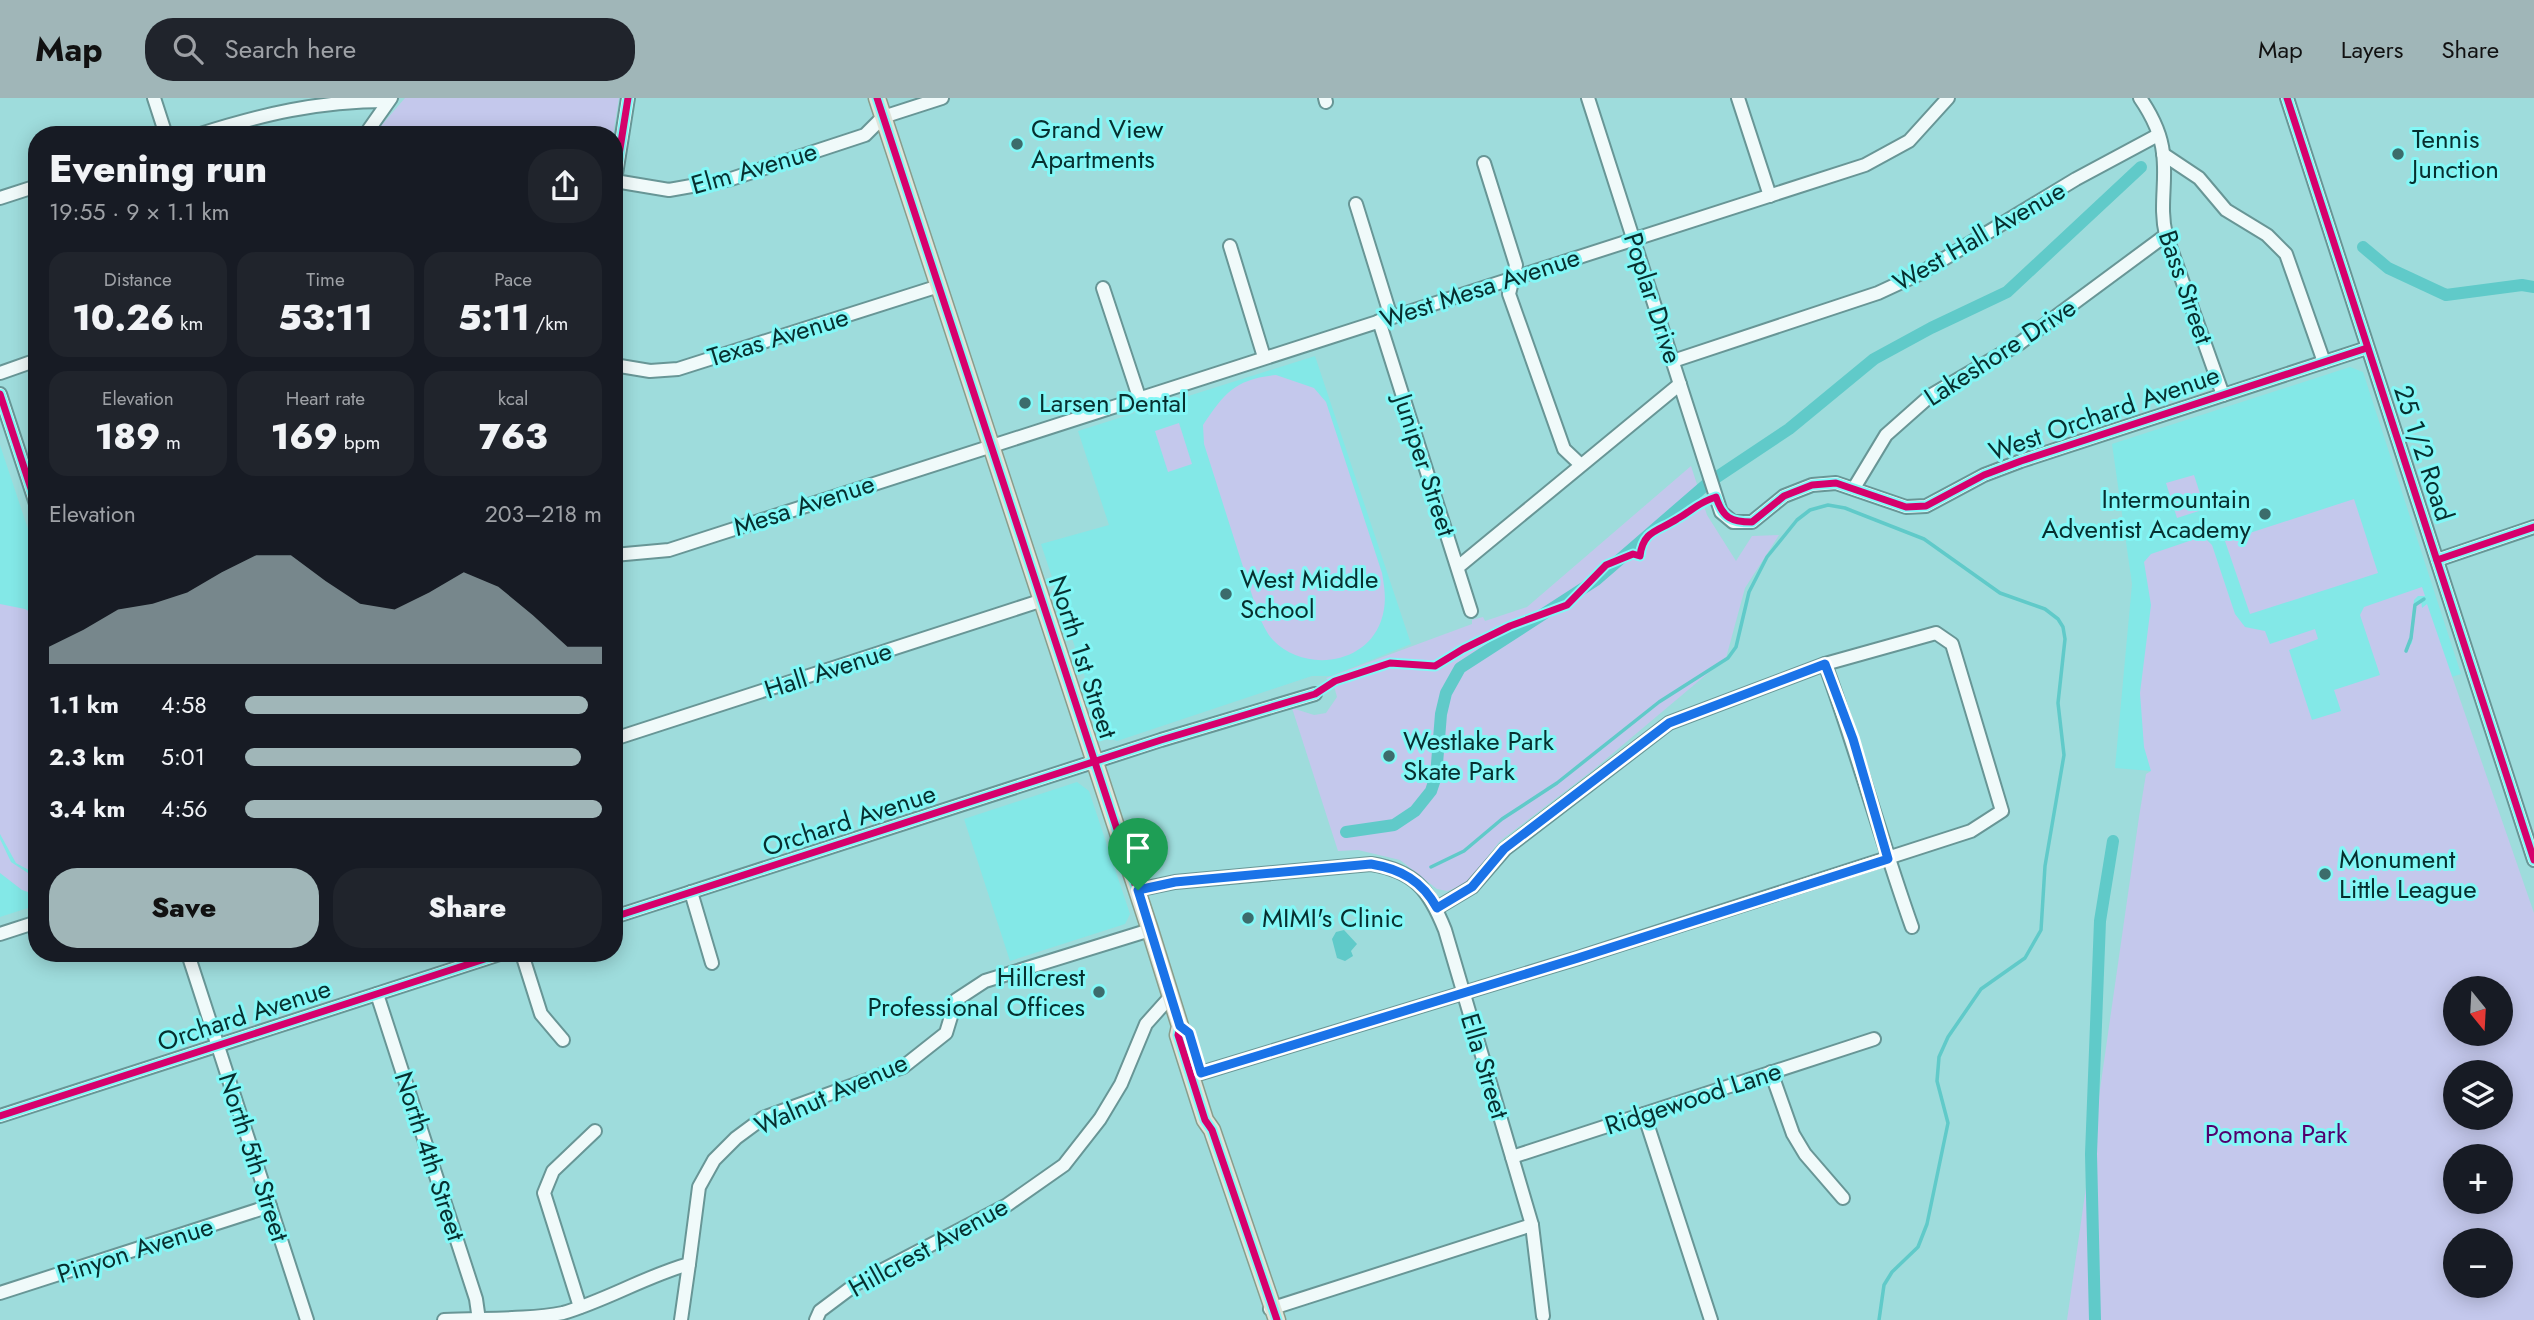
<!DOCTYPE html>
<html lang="en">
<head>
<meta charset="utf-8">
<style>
	:root { --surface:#171b24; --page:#20242c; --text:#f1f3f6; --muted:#9ea1a6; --accent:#a0b6b8 }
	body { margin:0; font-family:Jost,sans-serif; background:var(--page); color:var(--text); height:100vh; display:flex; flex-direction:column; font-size:26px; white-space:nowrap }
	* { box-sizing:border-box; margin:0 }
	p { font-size:23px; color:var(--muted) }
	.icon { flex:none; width:38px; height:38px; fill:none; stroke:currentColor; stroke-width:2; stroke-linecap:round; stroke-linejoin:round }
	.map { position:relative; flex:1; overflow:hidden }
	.drawer { position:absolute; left:28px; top:28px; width:595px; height:836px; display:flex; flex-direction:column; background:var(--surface); border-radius:28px; box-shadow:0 4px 18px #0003 }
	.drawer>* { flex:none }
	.needle { width:46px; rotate:162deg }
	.tools { position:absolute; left:2443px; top:878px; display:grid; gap:14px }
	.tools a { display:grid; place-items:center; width:70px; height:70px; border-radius:50%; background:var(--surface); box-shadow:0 4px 18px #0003; font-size:35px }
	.pin { position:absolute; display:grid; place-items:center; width:60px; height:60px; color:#fff; margin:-72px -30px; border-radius:50% 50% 50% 0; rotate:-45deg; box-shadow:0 0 7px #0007 }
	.pin .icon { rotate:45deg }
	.round { display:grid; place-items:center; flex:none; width:74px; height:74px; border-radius:28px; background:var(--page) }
	.overview { display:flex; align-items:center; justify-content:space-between; height:119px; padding:0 21px }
	h1 { font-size:38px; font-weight:800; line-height:52px }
	.metrics { display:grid; grid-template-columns:repeat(3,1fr); gap:10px; height:119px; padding:7px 21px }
	.metrics div { display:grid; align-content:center; border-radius:18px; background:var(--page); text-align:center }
	.metrics b { font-size:35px; font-weight:800 }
	.metrics small { font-size:19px; font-weight:400 }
	.metrics p { font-size:19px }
	.chart { height:196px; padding:14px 21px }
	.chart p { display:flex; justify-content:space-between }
	.chart svg { width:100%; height:126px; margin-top:7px; fill:var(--accent); opacity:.7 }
	.primary-button { display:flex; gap:14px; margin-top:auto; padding:14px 21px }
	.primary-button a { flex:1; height:80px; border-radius:28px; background:var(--accent); color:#111; font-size:28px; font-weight:800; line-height:80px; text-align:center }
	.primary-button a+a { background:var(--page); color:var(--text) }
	ul { padding:0 21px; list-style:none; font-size:23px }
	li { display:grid; grid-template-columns:112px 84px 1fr; align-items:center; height:52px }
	li i { height:18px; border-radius:9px; background:var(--accent) }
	header { display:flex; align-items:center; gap:42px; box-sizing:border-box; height:98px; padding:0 35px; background:var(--accent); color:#111 }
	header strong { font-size:33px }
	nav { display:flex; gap:38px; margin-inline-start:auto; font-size:24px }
	.search { width:490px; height:63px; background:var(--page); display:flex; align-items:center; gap:18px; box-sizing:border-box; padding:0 24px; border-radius:28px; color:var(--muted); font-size:26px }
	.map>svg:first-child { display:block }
</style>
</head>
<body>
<header>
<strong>Map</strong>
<div class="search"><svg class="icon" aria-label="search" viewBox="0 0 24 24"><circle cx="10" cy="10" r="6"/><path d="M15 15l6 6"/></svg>Search here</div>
<nav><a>Map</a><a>Layers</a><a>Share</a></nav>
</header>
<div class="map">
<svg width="2534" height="1222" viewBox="0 0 2534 1222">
	<rect width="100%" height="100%" fill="#9edcdc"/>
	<g fill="#83e8e7">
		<polygon points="1315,258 1411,546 1331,578 1312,578 1117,643 1108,640 1102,631 1041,446 1109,427 1078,333"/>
		<polygon points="2350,269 2363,274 2461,576 2151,673 2115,670 2132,486 2112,346"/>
		<polygon points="0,347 37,458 37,807 0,819"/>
		<polygon points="1077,684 1089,693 1130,816 1125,826 1010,863 964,721"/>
	</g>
	<g fill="#c4c8ec" fill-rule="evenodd">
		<polygon points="405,0 619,0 613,37 373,37"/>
		<path d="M1276,277l38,13 12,14 56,171c3,17 5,31 -1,48 -16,45 -78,51 -108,19 -6,-6 -10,-16 -14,-23l-55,-173 -1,-19c22,-33 33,-46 73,-50z"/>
		<polygon points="1179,325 1192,366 1168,374 1155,333"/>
		<polygon points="1691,368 1707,417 1736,463 1752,438 1779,437 1745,490 1726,560 1593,672 1500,743 1465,787 1447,793 1437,791 1400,762 1358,752 1338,753 1292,610 1314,617 1326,615 1337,599 1334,588 1326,580 1472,526 1472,522 1483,519 1485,523 1527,509"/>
		<polygon points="2194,377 2205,411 2177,420 2166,385"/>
		<polygon points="2354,401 2378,475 2250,516 2225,443"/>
		<path d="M2198,440l8,1 6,6 23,69 10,13 20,4 5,13 45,-15 3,10 -29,11 23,70 29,-9 -7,-21 46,-15 -20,-60 4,-8 58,-20 3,9h-7l-4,4 -4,39 -5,12 7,-8 4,-38 5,-4 1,7 5,-4 107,309v407h-467l72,-503 7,-43 5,-3 -7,-24 -4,-54 11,-88 -7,-43 7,-8zM2455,891h46v45h-46zM2455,975h46v45h-46zM2455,1059h46v45h-46zM2455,1143h46v45h-46z"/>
		<polygon points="0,506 25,511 37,518 36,776 16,765 0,736"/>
		<polygon points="0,741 11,764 37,781 37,797 22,792 0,775"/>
	</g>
	<polygon fill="#60cac9" points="1344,832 1357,846 1351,853 1353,858 1345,863 1337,860 1332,841 1336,834"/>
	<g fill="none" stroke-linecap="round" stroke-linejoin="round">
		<g stroke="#60cac9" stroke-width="3.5">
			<polyline points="2406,553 2411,540 2415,507 2424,501"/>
			<polyline points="1431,769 1464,753 1502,721 1557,685 1659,604 1728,560 1736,549 1749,494 1767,459 1797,422 1810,412 1828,407 1845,410 1924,441 2000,495 2045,511 2058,521 2063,529 2065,541 2058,605 2064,657 2045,768 2041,832 2025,860 1981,891 1948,939 1939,959 1937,983 1948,1025 1927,1126 1918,1149 1892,1174 1884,1187 1879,1222"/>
		</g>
		<g stroke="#60cac9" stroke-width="12">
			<polyline points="2363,149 2388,170 2446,197 2522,187 2534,189"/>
			<polyline points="1346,734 1394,727 1415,713 1431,693 1436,678 1441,616 1446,595 1460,570 1596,482 1708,385 1789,331 1874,261 1931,230 2007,194 2141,69"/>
			<polyline points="2095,1222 2091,1056 2100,823 2113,743"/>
		</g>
		<g stroke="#689696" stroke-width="16">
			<g id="minor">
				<polyline points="154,0 166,37"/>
				<polyline points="1325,0 1326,4"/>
				<polyline points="1588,0 1721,414 1733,424 1752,424 1784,398 1812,387 1836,385 1906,409 1926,408 1984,377 2021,363 2367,250"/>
				<polyline points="1738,0 1770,98"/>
				<path d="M2140,0c11,16 21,36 23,55 4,28 -4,54 3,82l57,160"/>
				<polyline points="2287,0 2534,762"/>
				<path d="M197,37c66,-21 121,-34 190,-34"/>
				<polyline points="365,37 391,0"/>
				<polyline points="2163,56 2199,80 2226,112 2267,137 2286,156 2324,264"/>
				<polyline points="1484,65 1516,167 1509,196 1564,351 1581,367"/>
				<polyline points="615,83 669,92 731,81 865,37 883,19 942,0"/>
				<polyline points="614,89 628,0"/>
				<polyline points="0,100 37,88"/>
				<polyline points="1356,106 1391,219"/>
				<polyline points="1230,148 1264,259"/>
				<polyline points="1103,190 1139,299"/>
				<polyline points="1379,223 1471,513"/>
				<polyline points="1673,263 1878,195 1919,176 2076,81 2158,37"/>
				<polyline points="614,267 650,273 678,271 939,188"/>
				<polyline points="0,275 37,262"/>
				<polyline points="0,296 37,409"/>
				<polyline points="1854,390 1886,337 1930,298 2020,245 2166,137"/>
				<polyline points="614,457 669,452 1865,67 1909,43 1948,0"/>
				<polyline points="2437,462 2534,429"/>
				<polyline points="1458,469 1680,286"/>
				<path d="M1825,566c32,87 56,176 87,263"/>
				<polyline points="614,641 1043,502"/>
				<path d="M1137,792l38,-8 196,-18c44,7 58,26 74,66l87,295 11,91"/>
				<polyline points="691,794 712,865"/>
				<polyline points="614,819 1161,642 1315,596"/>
				<polyline points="0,836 37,824"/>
				<polyline points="188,856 307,1222"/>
				<polyline points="522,856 541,916 563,942"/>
				<polyline points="377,896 476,1201 479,1222"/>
				<polyline points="1771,974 1793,1036 1805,1056 1843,1100"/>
				<polyline points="1201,975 1578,860 1971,733 2002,713 1952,546 1936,535 1825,566 1669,625 1505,751 1472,789 1437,810"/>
				<polyline points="1644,1016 1711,1222"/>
				<polyline points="0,1018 500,856"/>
				<polyline points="1512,1059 1874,941"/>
				<polyline points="0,1195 270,1108"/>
				<polyline points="580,1209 544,1095 553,1073 595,1033"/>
				<polyline points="1270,1211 1532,1127"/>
				<path d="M444,1222c38,-2 83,0 119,-7 44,-13 83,-37 126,-49l10,-77 15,-27 22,-22 27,-20 140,-51 43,-34 10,-33 29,-19 165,-51"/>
				<polyline points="681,1222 689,1166"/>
				<polyline points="816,1222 820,1213 856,1186 1007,1107 1064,1067 1100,1021 1121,986 1146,926 1171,898"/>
			</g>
		</g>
		<g stroke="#899d8c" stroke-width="19">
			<polyline id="major" points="877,0 1150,832 1180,928 1178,937 1205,1022 1212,1032 1277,1222"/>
		</g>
		<use href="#minor" stroke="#f0fafa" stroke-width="12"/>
		<use href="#major" stroke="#dfe4d9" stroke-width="16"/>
		<g stroke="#83f7f6" stroke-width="11">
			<g id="cycleway">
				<polyline points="877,0 1150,832 1180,928 1178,937 1205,1022 1212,1032 1277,1222"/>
				<polyline points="2287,0 2534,762"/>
				<polyline points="614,89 628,0"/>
				<polyline points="0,296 37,409"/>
				<polyline points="2437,462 2534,429"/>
				<path d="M614,819l547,-177 154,-46 20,-13 55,-18 45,3 28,-17 47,-23 57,-21 39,-40 27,-11 7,2c3,-26 19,-25 37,-37 16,-9 20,-16 39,-22 7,21 15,25 36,25l32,-26 28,-11 24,-2 70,24 20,-1 58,-31 37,-14 346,-113"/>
				<polyline points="0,1018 500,856"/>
			</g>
		</g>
		<use href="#cycleway" stroke="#d6006c" stroke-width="7"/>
	</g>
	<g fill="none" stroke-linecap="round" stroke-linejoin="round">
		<g stroke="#fff" stroke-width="14">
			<path id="route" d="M1825,566l28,75 35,120 -310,99 -377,115 -12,-40 -9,-7 -42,-136 37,-8 196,-18c30,5 51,17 66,44l35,-21 32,-38 165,-126z"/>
		</g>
		<use href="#route" stroke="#1a73e8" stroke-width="9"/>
	</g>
	<g fill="#3c6c6c" stroke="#83f7f6" stroke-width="2.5">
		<circle cx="1017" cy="46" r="7"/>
		<circle cx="2398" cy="56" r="7"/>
		<circle cx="1025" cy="305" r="7"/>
		<circle cx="2265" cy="416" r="7"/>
		<circle cx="1226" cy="496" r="7"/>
		<circle cx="1389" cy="658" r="7"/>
		<circle cx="2325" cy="776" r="7"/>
		<circle cx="1248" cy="820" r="7"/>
		<circle cx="1099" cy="894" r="7"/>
	</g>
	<g text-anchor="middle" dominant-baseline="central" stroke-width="6" stroke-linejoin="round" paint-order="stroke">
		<g font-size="26" fill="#072f2f" stroke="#83f7f6" text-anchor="start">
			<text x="1031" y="31">Grand View<tspan x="1031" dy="30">Apartments</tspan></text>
			<text x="2412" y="41">Tennis<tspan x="2412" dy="30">Junction</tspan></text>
			<text x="1039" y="305">Larsen Dental</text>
			<text x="2251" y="401" text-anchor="end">Intermountain<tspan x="2251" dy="30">Adventist Academy</tspan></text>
			<text x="1240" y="481">West Middle<tspan x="1240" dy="30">School</tspan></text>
			<text x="1403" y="643">Westlake Park<tspan x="1403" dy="30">Skate Park</tspan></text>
			<text x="2339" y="761">Monument<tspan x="2339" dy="30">Little League</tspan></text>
			<text x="1262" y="820">MIMI's Clinic</text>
			<text x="1085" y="879" text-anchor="end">Hillcrest<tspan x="1085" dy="30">Professional Offices</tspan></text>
		</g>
		<g font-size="26" fill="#072f2f" stroke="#83f7f6">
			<text transform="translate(754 70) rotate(-16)">Elm Avenue</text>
			<text transform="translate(1979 138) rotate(-30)">West Hall Avenue</text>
			<text transform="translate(2186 189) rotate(71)">Bass Street</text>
			<text transform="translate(1480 190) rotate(-18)">West Mesa Avenue</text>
			<text transform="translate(1653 200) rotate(72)">Poplar Drive</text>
			<text transform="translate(778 239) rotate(-17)">Texas Avenue</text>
			<text transform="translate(2000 254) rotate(-33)">Lakeshore Drive</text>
			<text transform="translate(2104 315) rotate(-19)">West Orchard Avenue</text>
			<text transform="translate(2424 355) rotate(72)">25 1/2 Road</text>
			<text transform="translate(1425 367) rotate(72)">Juniper Street</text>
			<text transform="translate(804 407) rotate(-18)">Mesa Avenue</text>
			<text transform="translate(1083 559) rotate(72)">North 1st Street</text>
			<text transform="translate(828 572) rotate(-18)">Hall Avenue</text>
			<text transform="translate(849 722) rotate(-18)">Orchard Avenue</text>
			<text transform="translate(244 917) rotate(-18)">Orchard Avenue</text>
			<text transform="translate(1485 968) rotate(73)">Ella Street</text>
			<text transform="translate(831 996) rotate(-24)">Walnut Avenue</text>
			<text transform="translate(1693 1000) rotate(-18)">Ridgewood Lane</text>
			<text transform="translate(430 1058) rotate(72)">North 4th Street</text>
			<text transform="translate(254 1059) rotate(72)">North 5th Street</text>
			<text transform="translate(928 1149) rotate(-29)">Hillcrest Avenue</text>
			<text transform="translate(135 1152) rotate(-18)">Pinyon Avenue</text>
		</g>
		<g font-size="26" fill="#53006d" stroke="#83f7f6">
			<text x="2276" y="1036">Pomona Park</text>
		</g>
	</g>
</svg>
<div class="tools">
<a><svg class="needle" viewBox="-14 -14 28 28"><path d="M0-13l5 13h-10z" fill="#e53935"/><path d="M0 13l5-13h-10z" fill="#9ea1a6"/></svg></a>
<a><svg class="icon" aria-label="layers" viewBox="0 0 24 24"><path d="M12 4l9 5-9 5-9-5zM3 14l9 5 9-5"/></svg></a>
<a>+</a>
<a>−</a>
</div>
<div class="pin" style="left:1138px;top:792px;background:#1e9e55"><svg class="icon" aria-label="arrive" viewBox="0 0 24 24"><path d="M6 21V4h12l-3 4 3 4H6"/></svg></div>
<section class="drawer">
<div class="overview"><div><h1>Evening run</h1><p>19:55 · 9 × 1.1 km</p></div><a class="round"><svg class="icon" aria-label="share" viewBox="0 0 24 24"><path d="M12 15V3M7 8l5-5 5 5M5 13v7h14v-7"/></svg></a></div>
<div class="metrics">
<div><p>Distance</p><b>10.26<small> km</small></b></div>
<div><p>Time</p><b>53:11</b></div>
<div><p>Pace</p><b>5:11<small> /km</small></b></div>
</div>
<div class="metrics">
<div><p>Elevation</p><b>189<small> m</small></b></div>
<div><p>Heart rate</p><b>169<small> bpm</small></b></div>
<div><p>kcal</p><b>763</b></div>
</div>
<div class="chart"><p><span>Elevation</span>203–218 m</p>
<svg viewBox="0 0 160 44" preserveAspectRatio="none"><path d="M0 44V38L10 32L20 25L30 23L40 19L50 12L60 6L70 6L80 15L90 23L100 25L110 19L120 12L130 17L140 27L150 38L160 38V44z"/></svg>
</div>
<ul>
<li><b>1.1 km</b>4:58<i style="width:96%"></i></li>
<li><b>2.3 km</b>5:01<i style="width:94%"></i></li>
<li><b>3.4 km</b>4:56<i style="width:100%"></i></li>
</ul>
<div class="primary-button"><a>Save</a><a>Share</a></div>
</section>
</div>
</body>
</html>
